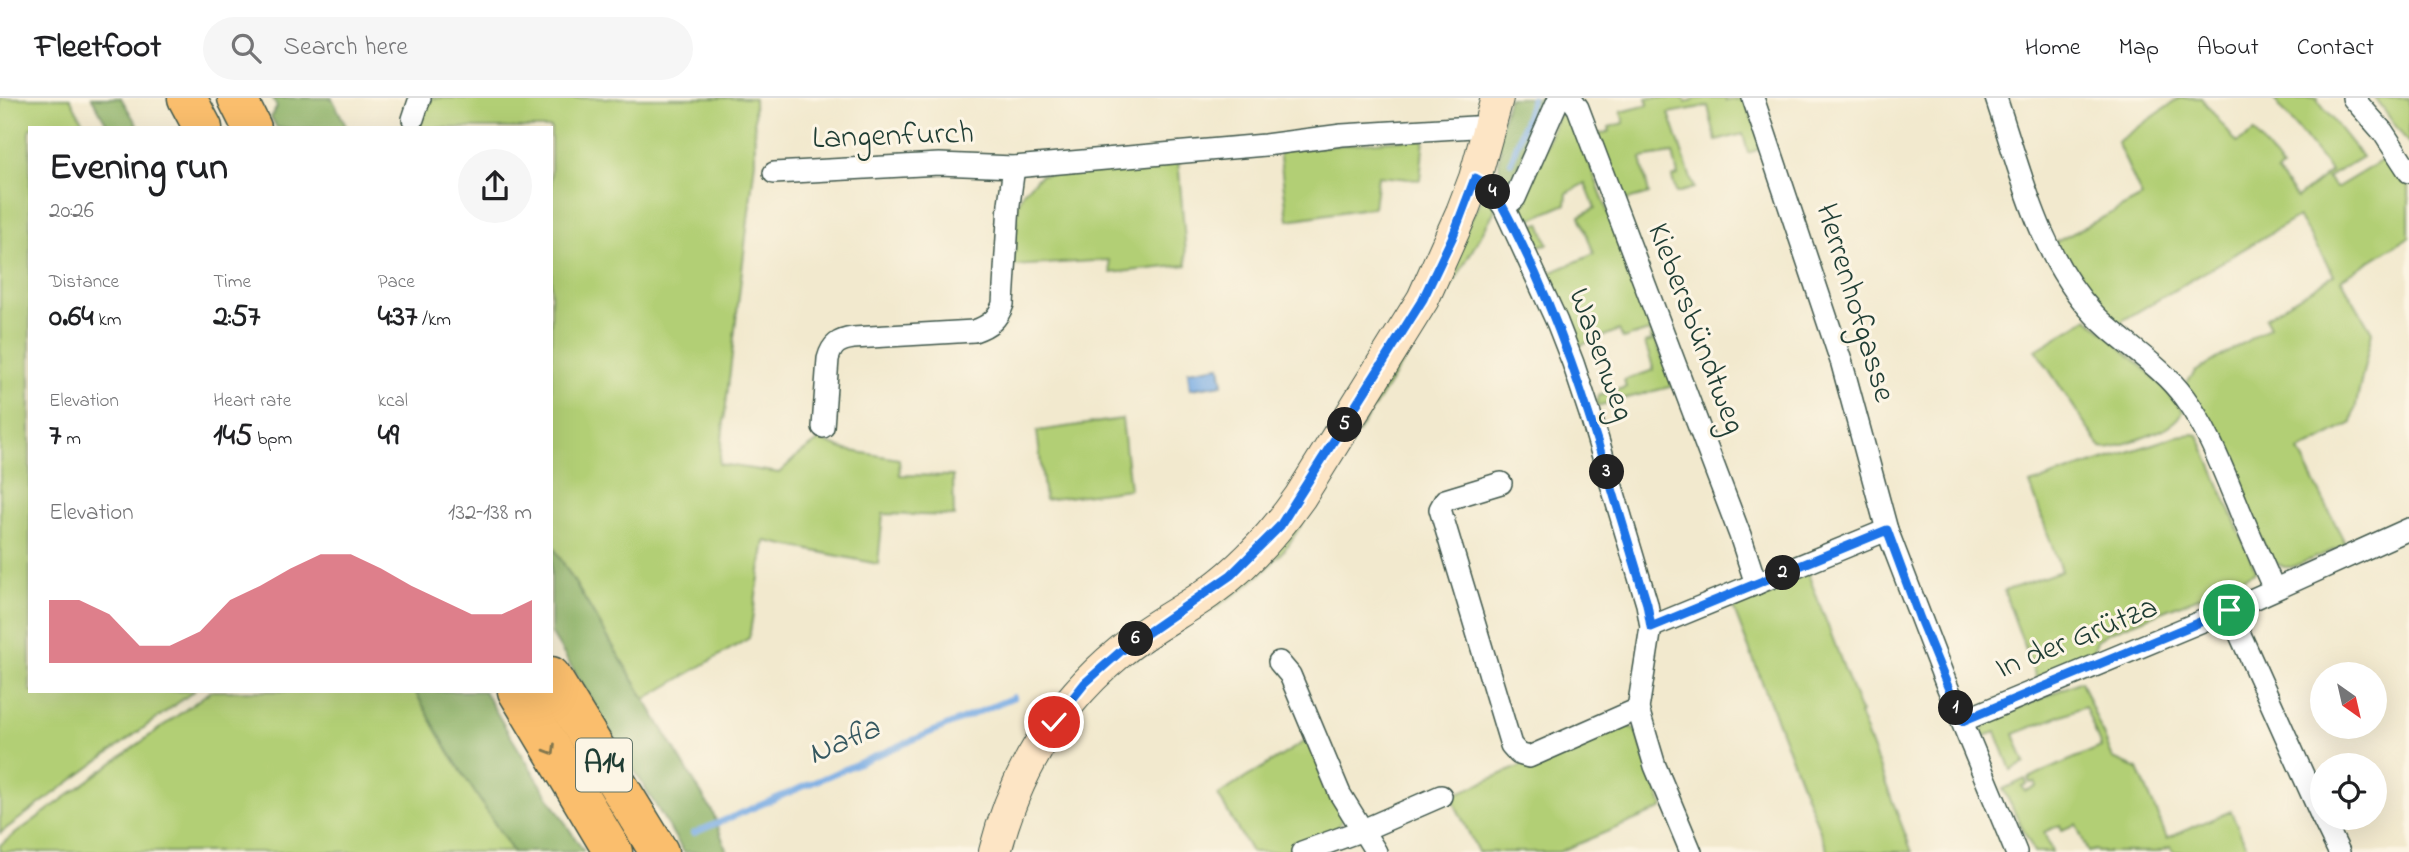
<!DOCTYPE html>
<html lang="en">
<head>
<meta charset="utf-8">
<style>
	:root { --surface:#fff; --page:#f6f6f6; --text:#202124; --muted:#757577; --line:#e0e0e0; --accent:#d1495b }
	body { margin:0; font-family:"Indie Flower",sans-serif; background:var(--page); color:var(--text); height:100vh; display:flex; flex-direction:column; font-size:26px; white-space:nowrap }
	* { box-sizing:border-box; margin:0 }
	p { font-size:23px; color:var(--muted) }
	.icon { flex:none; width:38px; height:38px; fill:none; stroke:currentColor; stroke-width:2; stroke-linecap:round; stroke-linejoin:round }
	.map { position:relative; flex:1; overflow:hidden }
	.sheet { position:absolute; left:28px; top:28px; width:525px; height:567px; display:flex; flex-direction:column; background:var(--surface); border-radius:0px; box-shadow:0 7px 28px #0002 }
	.sheet>* { flex:none }
	.needle { width:46px; rotate:146deg }
	.controls { position:absolute; left:2310px; top:564px; display:grid; gap:14px }
	.controls a { display:grid; place-items:center; width:77px; height:77px; border-radius:50%; background:var(--surface); box-shadow:0 7px 28px #0002; font-size:35px }
	.pin { position:absolute; display:grid; place-items:center; width:60px; height:60px; color:#fff; margin:-30px; border:4px solid #fff; border-radius:50%; box-shadow:0 2px 7px #0007 }
	.km { position:absolute; width:35px; height:35px; margin:-18px; border-radius:50%; background:#222; color:#fff; font-size:19px; line-height:35px; text-align:center }
	.round { display:grid; place-items:center; flex:none; width:74px; height:74px; border-radius:37px; background:var(--page) }
	.overview { display:flex; align-items:center; justify-content:space-between; height:119px; padding:0 21px }
	h1 { font-size:38px; font-weight:700; line-height:52px }
	.metrics { display:grid; grid-template-columns:repeat(3,1fr); gap:10px; height:119px; padding:7px 21px }
	.metrics div { display:grid; align-content:center }
	.metrics b { font-size:30px; font-weight:700 }
	.metrics small { font-size:19px; font-weight:400 }
	.metrics p { font-size:19px }
	.chart { height:196px; padding:14px 21px }
	.chart p { display:flex; justify-content:space-between }
	.chart svg { width:100%; height:126px; margin-top:7px; fill:var(--accent); opacity:.7 }
	header { display:flex; align-items:center; gap:42px; box-sizing:border-box; height:98px; padding:0 35px; background:var(--surface); border-bottom:2px solid var(--line) }
	header strong { font-size:33px }
	nav { display:flex; gap:38px; margin-inline-start:auto; font-size:24px }
	.search { width:490px; height:63px; background:var(--page); display:flex; align-items:center; gap:18px; box-sizing:border-box; padding:0 24px; border-radius:38px; color:var(--muted); font-size:26px }
	.map>svg:first-child { display:block }
</style>
</head>
<body>
<header>
<strong>Fleetfoot</strong>
<div class="search"><svg class="icon" aria-label="search" viewBox="0 0 24 24"><circle cx="10" cy="10" r="6"/><path d="M15 15l6 6"/></svg>Search here</div>
<nav><a>Home</a><a>Map</a><a>About</a><a>Contact</a></nav>
</header>
<div class="map">
<svg width="2409" height="754" viewBox="0 0 2409 754">
	<rect width="100%" height="100%" fill="#fcf5e5"/>
	<filter id="ink" filterUnits="userSpaceOnUse"><feTurbulence type="fractalNoise" baseFrequency=".0143" numOctaves="2"/><feDisplacementMap in="SourceGraphic" scale="14" xChannelSelector="R" yChannelSelector="G"/><feConvolveMatrix kernelMatrix="1 2 1 2 8 2 1 2 1" color-interpolation-filters="sRGB"/></filter>
	<filter id="wash" filterUnits="userSpaceOnUse"><feTurbulence type="fractalNoise" baseFrequency=".00686" numOctaves="4" result="noise"/><feDisplacementMap in="SourceGraphic" scale="28" xChannelSelector="R" yChannelSelector="G"/><feGaussianBlur stdDeviation="1.57" result="paint"/><feColorMatrix in="noise" values="0 0 0 0 0 0 0 0 0 0 0 0 0 0 0 0 0 1.4 0 .05"/><feComposite in="paint" operator="in"/></filter>
	<g filter="url(#wash)">
		<rect width="100%" height="100%" fill="#f2e9ce"/>
		<g fill="#b2cf75" stroke="#688654" stroke-width="2">
			<polygon points="0,0 70,0 86,30 30,30 30,593 194,593 0,735"/>
			<polygon points="427,0 754,0 755,63 719,366 779,375 797,358 820,342 846,352 899,361 900,377 953,378 954,418 883,416 878,466 765,443 749,540 645,601 551,445 551,30 418,30"/>
			<polygon points="1647,0 1683,0 1686,5 1697,0 1725,0 1726,3 1745,0 1763,50 1748,55 1743,36 1716,43 1708,8 1669,15 1694,90 1676,95 1672,79 1678,77 1673,55 1641,60 1649,96 1620,104 1594,38 1610,33 1609,29 1624,25 1621,14 1648,7"/>
			<polygon points="2180,0 2201,0 2237,45 2254,34 2282,70 2277,74 2297,100 2331,73 2273,0 2318,0 2317,2 2362,59 2327,80 2336,90 2384,61 2390,62 2409,88 2409,139 2341,181 2372,234 2352,325 2299,353 2346,447 2292,469 2284,469 2272,463 2185,287 2195,274 2270,229 2265,220 2334,177 2298,119 2115,227 2099,212 2054,145 2142,99 2117,44"/>
			<polygon points="2375,0 2409,0 2409,46"/>
			<polygon points="1563,12 1570,13 1673,288 1597,308 1598,298 1626,289 1624,282 1654,272 1645,245 1652,243 1649,233 1623,241 1619,232 1579,248 1543,178 1594,156 1580,118 1595,110 1585,85 1567,95 1566,106 1520,126 1520,112 1557,20"/>
			<polygon points="1424,40 1420,82 1378,78 1374,109 1288,122 1279,52"/>
			<polygon points="1178,61 1187,167 1111,175 1109,162 1013,168 1018,107 1023,94 1041,77"/>
			<polygon points="1487,101 1495,107 1494,114 1457,179 1357,336 1481,102"/>
			<polygon points="1540,125 1548,146 1530,149 1521,131"/>
			<path d="M2088,220l71,64 24,28c-5,21 -56,32 -75,39l-7,-1 -65,-98z"/>
			<polygon points="1122,321 1130,391 1045,402 1037,333"/>
			<polygon points="2193,336 2198,337 2256,473 2232,486 2110,534 2097,542 2092,558 2037,582 2004,493 2061,473 2030,386 2177,338"/>
			<polygon points="1344,358 1289,446 1268,470 1240,493 1134,562"/>
			<polygon points="1807,473 1861,615 1859,616 1912,754 1828,754 1731,504"/>
			<polygon points="2081,583 2113,661 2138,671 2167,740 2231,713 2249,754 2173,754 2170,749 2157,754 2097,754 2096,752 2088,754 2076,726 2062,732 2060,727 2044,734 2052,754 2034,754 2003,691 2025,681 2027,686 2022,688 2025,693 2036,689 2035,684 2030,685 2028,680 2101,649 2085,608 2014,636 2025,665 2011,672 1996,634 1982,639 1983,631 1992,622"/>
			<polygon points="211,593 415,593 449,654 513,754 0,754 0,747"/>
			<polygon points="1621,627 1629,628 1636,633 1663,709 1661,711 1559,754 1478,754 1451,698 1613,628"/>
			<path d="M1312,639c6,17 30,65 30,81 -1,16 -44,32 -59,34 -10,0 -22,0 -32,0l-33,-57z"/>
		</g>
		<g fill="#8db266" stroke="#56784d" stroke-width="2">
			<polygon points="92,0 121,0 139,30 109,30"/>
			<polygon points="272,0 332,0 347,30 277,30 271,19 277,9"/>
			<path d="M1508,0h46l-44,87c-13,-9 -13,-23 -9,-37l-5,-2z"/>
			<polygon points="551,445 713,715 727,754 684,754 551,535"/>
			<path d="M415,593h69c31,55 66,108 100,161h-71l-64,-100z"/>
		</g>
		<polygon fill="#77abe4" stroke="#4b748c" stroke-width="2" points="1220,268 1223,286 1190,291 1188,273"/>
		<g fill="none" stroke-linecap="round" stroke-linejoin="round">
			<g stroke="#77abe4" stroke-width="6">
				<polyline points="1511,64 1532,0"/>
				<polyline points="694,735 1014,599"/>
			</g>
		</g>
	</g>
	<g filter="url(#ink)">
		<g fill="none" stroke-linecap="round" stroke-linejoin="round">
			<g stroke="#3f574b" stroke-width="24">
				<g id="street">
					<polyline points="1571,0 1578,10 1740,437 1756,486"/>
					<polyline points="1753,0 1842,266 1887,432 1945,583 2016,754"/>
					<path d="M1996,0c25,75 43,157 98,216 28,30 65,49 90,83 23,31 37,68 52,104 12,30 25,59 38,88"/>
					<polyline points="2353,0 2383,34 2409,74"/>
					<polyline points="413,21 420,0"/>
					<polyline points="774,75 939,66 1014,69 1265,47 1342,37 1490,28"/>
					<polyline points="1475,80 1492,93 1504,109 1557,224 1573,265 1592,322 1647,506 1651,529 1638,611 1655,668 1691,754"/>
					<polyline points="1504,109 1515,100 1559,0"/>
					<path d="M823,329l5,-68c4,-15 11,-19 25,-21l121,-7c15,-5 24,-12 29,-27l6,-100 5,-37"/>
					<polyline points="1501,385 1445,402 1440,411 1511,647 1519,656 1529,659 1638,611"/>
					<polyline points="2229,512 2322,719"/>
					<polyline points="1651,529 1887,432"/>
					<polyline points="1279,564 1290,577 1340,696 1376,754"/>
					<polyline points="1962,623 2229,512 2409,431"/>
					<polyline points="2322,719 2339,754"/>
					<polyline points="1302,754 1363,732 1441,698"/>
				</g>
			</g>
			<g stroke="#3f574b" stroke-width="34">
				<path id="secondary" d="M995,754c20,-79 62,-148 125,-200 27,-23 60,-39 88,-59 38,-27 66,-59 92,-96l123,-198 39,-87 13,-34 22,-80"/>
			</g>
			<g stroke="#3f574b" stroke-width="41">
				<g id="highway">
					<polyline points="187,0 203,30"/>
					<polyline points="237,0 252,30"/>
					<polyline points="551,578 659,754"/>
					<polyline points="517,593 613,754"/>
				</g>
			</g>
			<use href="#street" stroke="#fff" stroke-width="21"/>
			<use href="#secondary" stroke="#fde5c5" stroke-width="32"/>
			<use href="#highway" stroke="#fabe6d" stroke-width="38"/>
		</g>
		<defs><path id="oneway-chevron" d="M-2-3.5L2.5 0L-2 3.5" fill="none" stroke-width="1.6" stroke-linecap="round" stroke-linejoin="round" transform="scale(1.75)"/></defs>
		<use stroke="#82774e" href="#oneway-chevron" transform="translate(551 652) rotate(59)"/>
	</g>
	<g fill="none" stroke-linecap="round" stroke-linejoin="round" filter="url(#ink)">
		<g stroke="#fff" stroke-width="14">
			<path id="route" d="M1054,624l31,-39 36,-32 110,-76 49,-49 143,-227 30,-63 22,-58 9,5 14,15c71,128 106,268 149,406l4,23 236,-97 33,89 42,102 267,-111"/>
		</g>
		<use href="#route" stroke="#1a73e8" stroke-width="9"/>
	</g>
	<g text-anchor="middle" dominant-baseline="central" stroke-width="6" stroke-linejoin="round" paint-order="stroke">
		<rect fill="#fcf5e5" stroke="#617469" stroke-width="2" x="576" y="640.5" width="56" height="53" rx="5"/>
		<g font-size="30" font-weight="bold" fill="#1f3d34">
			<text x="604" y="667">A14</text>
		</g>
		<g font-size="32" fill="#1f3d34" stroke="#fcf5e5">
			<text transform="translate(893 39) rotate(-2)">Langenfurch</text>
			<text transform="translate(1854 205) rotate(73)">Herrenhofgasse</text>
			<text transform="translate(1695 231) rotate(69)">Kiebersbündtweg</text>
			<text transform="translate(1600 257) rotate(70)">Wasenweg</text>
			<text transform="translate(2077 541) rotate(-22)">In der Grütza</text>
		</g>
		<g font-size="33" font-style="italic" fill="#355860" stroke="#fcf5e5">
			<text transform="translate(844 644) rotate(-23)">Nafla</text>
		</g>
	</g>
</svg>
<div class="controls">
<a><svg class="needle" viewBox="-14 -14 28 28"><path d="M0-13l5 13h-10z" fill="#e53935"/><path d="M0 13l5-13h-10z" fill="#757577"/></svg></a>
<a><svg class="icon" aria-label="locate" viewBox="0 0 24 24"><circle cx="12" cy="12" r="6"/><path d="M12 2v4M12 18v4M2 12h4M18 12h4"/></svg></a>
</div>
<div class="pin" style="left:2229px;top:512px;background:#1e9e55"><svg class="icon" aria-label="arrive" viewBox="0 0 24 24"><path d="M6 21V4h12l-3 4 3 4H6"/></svg></div>
<div class="pin" style="left:1054px;top:624px;background:#d93025"><svg class="icon" aria-label="check" viewBox="0 0 24 24"><path d="M5 12l5 5 9-10"/></svg></div>
<b class="km" style="left:1956px;top:610px">1</b>
<b class="km" style="left:1783px;top:475px">2</b>
<b class="km" style="left:1607px;top:374px">3</b>
<b class="km" style="left:1493px;top:94px">4</b>
<b class="km" style="left:1345px;top:327px">5</b>
<b class="km" style="left:1136px;top:541px">6</b>
<section class="sheet">
<div class="overview"><div><h1>Evening run</h1><p>20:26</p></div><a class="round"><svg class="icon" aria-label="share" viewBox="0 0 24 24"><path d="M12 15V3M7 8l5-5 5 5M5 13v7h14v-7"/></svg></a></div>
<div class="metrics">
<div><p>Distance</p><b>0.64<small> km</small></b></div>
<div><p>Time</p><b>2:57</b></div>
<div><p>Pace</p><b>4:37<small> /km</small></b></div>
</div>
<div class="metrics">
<div><p>Elevation</p><b>7<small> m</small></b></div>
<div><p>Heart rate</p><b>145<small> bpm</small></b></div>
<div><p>kcal</p><b>49</b></div>
</div>
<div class="chart"><p><span>Elevation</span>132–138 m</p>
<svg viewBox="0 0 160 44" preserveAspectRatio="none"><path d="M0 44V22L10 22L20 27L30 38L40 38L50 33L60 22L70 17L80 11L90 6L100 6L110 11L120 17L130 22L140 27L150 27L160 22V44z"/></svg>
</div>
</section>
</div>
</body>
</html>
